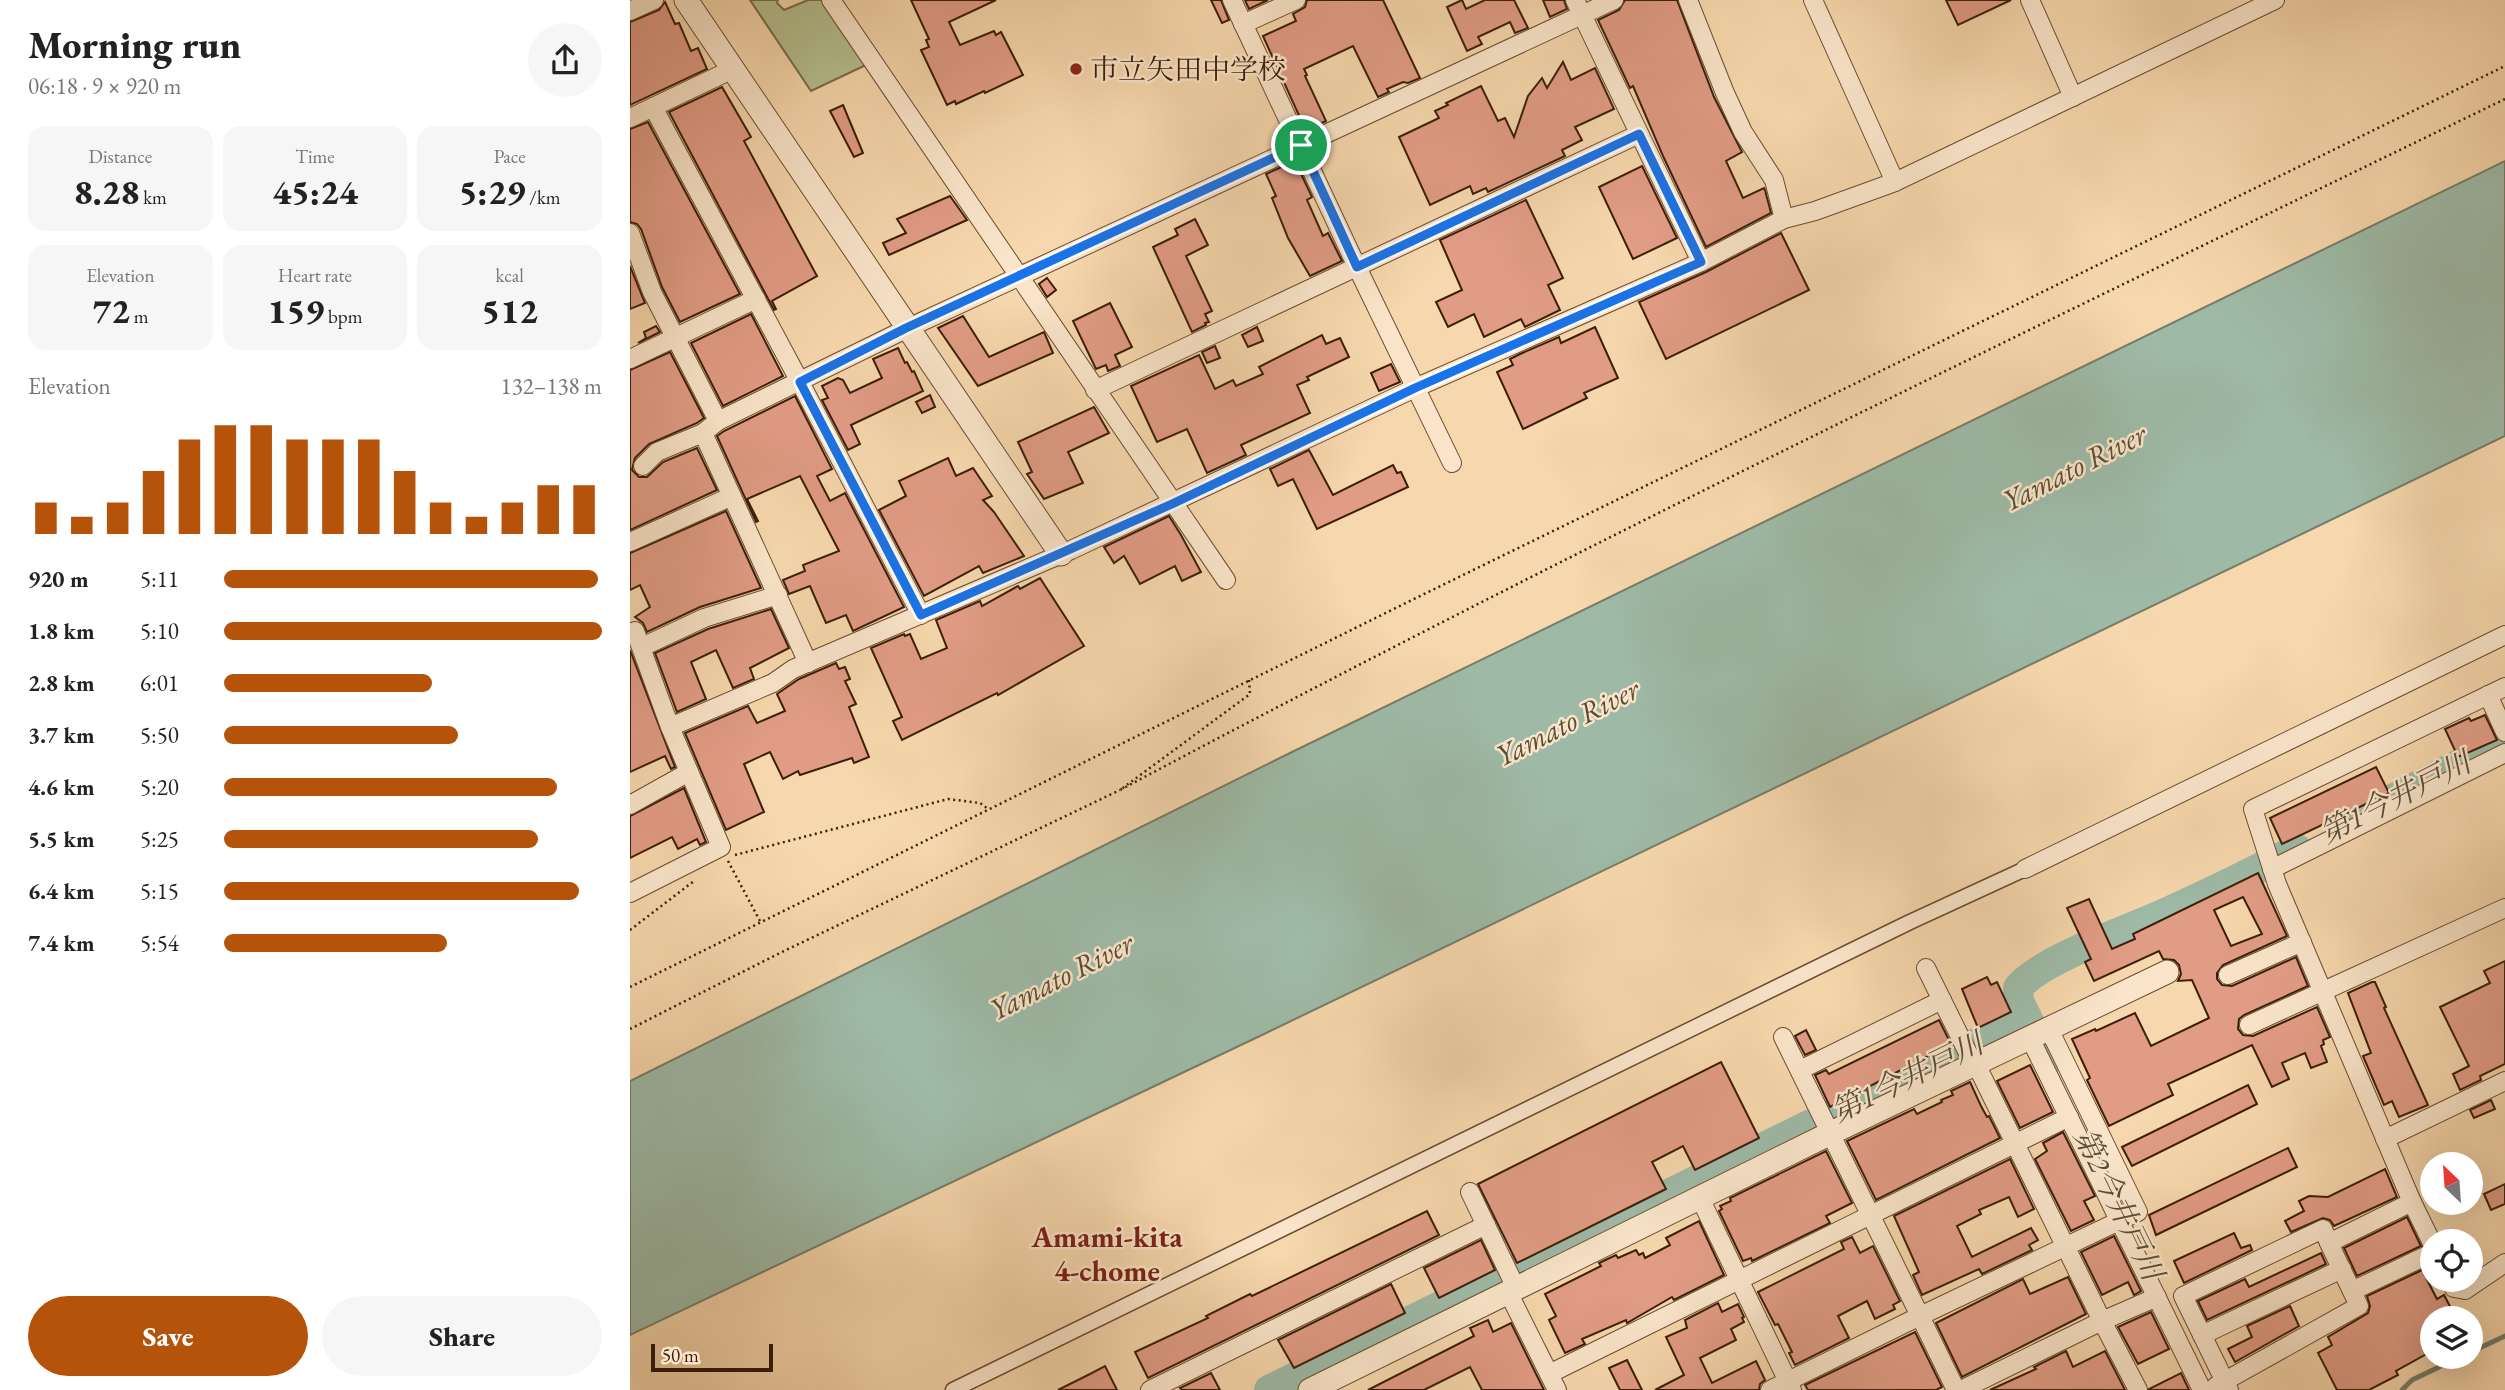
<!DOCTYPE html>
<html lang="en">
<head>
<meta charset="utf-8">
<style>
	:root { --surface:#fff; --page:#f6f6f6; --text:#222; --muted:#767676; --accent:#b45309 }
	body { margin:0; font-family:"EB Garamond","Noto Serif JP",serif; background:var(--page); color:var(--text); height:100vh; display:flex; flex-direction:column; font-size:26px; white-space:nowrap }
	* { box-sizing:border-box; margin:0 }
	p { font-size:23px; color:var(--muted) }
	.icon { flex:none; width:38px; height:38px; fill:none; stroke:currentColor; stroke-width:2; stroke-linecap:round; stroke-linejoin:round }
	.map { position:relative; flex:1; overflow:hidden }
	.panel { display:flex; flex-direction:column; background:var(--surface); width:630px }
	.panel>* { flex:none }
	.needle { width:46px; rotate:335deg }
	.controls { position:absolute; left:1790px; top:1152px; display:grid; gap:14px }
	.controls a { display:grid; place-items:center; width:63px; height:63px; border-radius:50%; background:var(--surface); box-shadow:0 7px 28px #0002; font-size:35px }
	.scale { position:absolute; left:21px; bottom:18px; width:122px; box-sizing:border-box; padding-left:7px; border:4px solid #3c1e09; border-top:0; font-size:19px; line-height:24px; white-space:nowrap; color:#3c1e09; -webkit-text-stroke:5px #fae5ca; paint-order:stroke }
	.pin { position:absolute; display:grid; place-items:center; width:60px; height:60px; color:#fff; margin:-30px; border:4px solid #fff; border-radius:50%; box-shadow:0 2px 7px #0007 }
	.round { display:grid; place-items:center; flex:none; width:74px; height:74px; border-radius:37px; background:var(--page) }
	.overview { display:flex; align-items:center; justify-content:space-between; height:119px; padding:0 28px }
	h1 { font-size:38px; font-weight:800; line-height:52px }
	.figures { display:grid; grid-template-columns:repeat(3,1fr); gap:10px; height:119px; padding:7px 28px }
	.figures div { display:grid; align-content:center; border-radius:18px; background:var(--page); text-align:center }
	.figures b { font-size:35px; font-weight:800 }
	.figures small { font-size:19px; font-weight:400 }
	.figures p { font-size:19px }
	.chart { height:196px; padding:14px 28px }
	.chart p { display:flex; justify-content:space-between }
	.chart svg { width:100%; height:126px; margin-top:7px; stroke:var(--accent); stroke-width:6 }
	.button { display:flex; gap:14px; margin-top:auto; padding:14px 28px }
	.button a { flex:1; height:80px; border-radius:42px; background:var(--accent); color:#fff; font-size:28px; font-weight:800; line-height:80px; text-align:center }
	.button a+a { background:var(--page); color:var(--text) }
	ul { padding:0 28px; list-style:none; font-size:23px }
	li { display:grid; grid-template-columns:112px 84px 1fr; align-items:center; height:52px }
	li i { height:18px; border-radius:9px; background:var(--accent) }
	main { display:flex; flex:1; min-height:0 }
	.map>svg:first-child { display:block }
</style>
</head>
<body>
<main>
<section class="panel">
<div class="overview"><div><h1>Morning run</h1><p>06:18 · 9 × 920 m</p></div><a class="round"><svg class="icon" aria-label="share" viewBox="0 0 24 24"><path d="M12 15V3M7 8l5-5 5 5M5 13v7h14v-7"/></svg></a></div>
<div class="figures">
<div><p>Distance</p><b>8.28<small> km</small></b></div>
<div><p>Time</p><b>45:24</b></div>
<div><p>Pace</p><b>5:29<small> /km</small></b></div>
</div>
<div class="figures">
<div><p>Elevation</p><b>72<small> m</small></b></div>
<div><p>Heart rate</p><b>159<small> bpm</small></b></div>
<div><p>kcal</p><b>512</b></div>
</div>
<div class="chart"><p><span>Elevation</span>132–138 m</p>
<svg viewBox="0 0 160 44" preserveAspectRatio="none"><path d="M5 44V33M15 44V38M25 44V33M35 44V22M45 44V11M55 44V6M65 44V6M75 44V11M85 44V11M95 44V11M105 44V22M115 44V33M125 44V38M135 44V33M145 44V27M155 44V27"/></svg>
</div>
<ul>
<li><b>920 m</b>5:11<i style="width:99%"></i></li>
<li><b>1.8 km</b>5:10<i style="width:100%"></i></li>
<li><b>2.8 km</b>6:01<i style="width:55%"></i></li>
<li><b>3.7 km</b>5:50<i style="width:62%"></i></li>
<li><b>4.6 km</b>5:20<i style="width:88%"></i></li>
<li><b>5.5 km</b>5:25<i style="width:83%"></i></li>
<li><b>6.4 km</b>5:15<i style="width:94%"></i></li>
<li><b>7.4 km</b>5:54<i style="width:59%"></i></li>
</ul>
<div class="button"><a>Save</a><a>Share</a></div>
</section>
<div class="map">
<svg width="1875" height="1390" viewBox="0 0 1875 1390">
	<rect width="100%" height="100%" fill="#f7d7ad"/>
	<filter id="stains"><feTurbulence type="fractalNoise" baseFrequency=".00286" numOctaves="4"/><feColorMatrix values="0 0 0 0 .2 0 0 0 0 .09 0 0 0 0 .02 0 0 0 .5 -.17"/></filter>
	<radialGradient id="worn" r=".72"><stop offset=".6" stop-color="#630" stop-opacity="0"/><stop offset="1" stop-color="#630" stop-opacity=".3"/></radialGradient>
	<polygon fill="#b6bf8f" stroke="#796e4c" stroke-width="2" points="120,0 148,0 147,3 154,10 178,0 195,0 238,64 181,91"/>
	<polygon fill="#9ebaa7" stroke="#777c68" stroke-width="2" points="1875,161 1875,436 632,1035 0,1335 0,1081 662,752"/>
	<g fill="none" stroke-linecap="round" stroke-linejoin="round">
		<g stroke="#777c68" stroke-width="5">
			<polyline points="1841,1352 1875,1336"/>
			<polyline points="1772,1390 1782,1380 1832,1356"/>
		</g>
		<g stroke="#9ebaa7" stroke-width="30">
			<polyline points="1711,826 1875,740"/>
			<path d="M1418,1060l-29,-59 -1,-13c21,-27 104,-56 138,-71 48,-21 94,-44 141,-68"/>
			<polyline points="639,1390 1397,1018"/>
		</g>
	</g>
	<g fill="#e19c85" stroke="#3c1e09" stroke-width="2" fill-rule="evenodd">
		<polygon points="281,0 366,0 319,22 330,45 364,31 366,35 371,32 393,75 355,93 354,91 326,104 325,101 317,105 291,50 299,47 296,40 299,39"/>
		<polygon points="581,0 591,0 599,20 592,23"/>
		<polygon points="615,0 638,0 619,9"/>
		<polygon points="677,0 753,0 790,78 778,83 773,82 757,89 759,92 748,97 723,46 674,69 677,75 675,76 696,121 676,131 633,36 666,21 663,14 675,7"/>
		<polygon points="832,0 836,9 855,0 884,0 898,28 885,33 880,22 848,37 852,44 837,51 817,7"/>
		<polygon points="913,0 934,0 937,9 920,17"/>
		<polygon points="995,0 1047,0 1084,97 1112,152 1096,161 1113,198 1134,188 1135,190 1141,213 1076,247 1033,156 1003,86 1000,88 968,20 989,10"/>
		<polygon points="1316,0 1381,0 1328,25"/>
		<polygon points="35,2 45,24 49,23 61,51 68,48 77,69 0,105 0,22 29,10"/>
		<polygon points="933,62 941,80 965,68 984,109 945,127 952,140 932,150 935,156 858,192 856,188 843,194 840,186 800,205 769,137 809,118 805,111 818,105 816,103 851,86 868,121 875,118 884,137 898,96 912,78 917,88"/>
		<polygon points="92,87 121,137 114,141 187,276 142,301 146,309 144,310 39,112"/>
		<polygon points="213,105 233,153 224,157 200,111"/>
		<polygon points="18,122 110,294 50,322 32,287 11,229 7,224 0,222 0,129"/>
		<polygon points="665,161 682,197 677,200 693,236 698,233 712,261 680,276 658,238 642,198 646,196 636,174"/>
		<polygon points="1012,166 1047,238 1003,259 969,187"/>
		<polygon points="320,196 337,220 259,255 253,243 276,233 267,219"/>
		<polygon points="896,200 933,278 918,285 930,310 895,327 891,319 854,337 844,314 818,327 806,302 832,290 810,240"/>
		<polygon points="565,219 578,245 556,256 582,311 575,314 579,322 575,323 576,325 562,332 523,247 548,235 545,229"/>
		<polygon points="1151,233 1179,290 1036,359 1009,302 1076,272"/>
		<polygon points="0,266 15,303 0,309"/>
		<polygon points="417,278 426,290 417,297 409,284"/>
		<polygon points="480,303 502,347 485,355 490,366 478,371 476,365 466,369 443,321"/>
		<polygon points="121,314 153,376 93,406 61,343"/>
		<polygon points="333,316 359,357 414,332 423,353 348,386 308,328"/>
		<polygon points="26,326 30,332 8,343 16,338 14,332"/>
		<polygon points="627,327 633,341 618,347 612,335"/>
		<polygon points="965,327 988,378 954,393 957,398 893,429 867,372 883,365 880,359 890,354 929,337 931,343"/>
		<polygon points="692,335 696,344 710,338 719,357 677,377 679,380 667,385 680,413 611,445 616,455 577,473 557,429 527,442 501,386 569,355 585,389 603,380 606,386 633,374 629,367"/>
		<polygon points="585,346 590,358 577,363 572,352"/>
		<polygon points="268,348 275,363 277,362 282,372 284,371 293,391 221,425 230,444 218,450 192,400 198,398 192,386 208,378 213,380 220,393 252,378 243,359"/>
		<polygon points="40,352 74,418 67,423 19,444 5,458 2,470 9,477 17,477 33,462 67,448 87,490 0,530 0,370"/>
		<polygon points="761,364 770,382 749,391 741,373"/>
		<polygon points="300,395 305,407 292,413 286,402"/>
		<polygon points="165,396 202,469 187,476 200,501 215,493 274,607 223,631 216,615 196,623 180,586 159,594 153,580 175,571 173,565 209,551 170,476 117,499 128,521 126,522 87,436 94,431"/>
		<polygon points="464,407 479,433 438,452 453,483 414,499 397,474 402,472 388,442"/>
		<polygon points="679,450 703,495 763,465 767,473 771,472 778,487 687,529 663,479 648,486 640,469"/>
		<polygon points="318,458 326,476 343,468 362,496 353,500 364,512 394,556 353,573 349,566 294,596 249,510 276,496 269,481"/>
		<polygon points="96,511 131,588 70,607 17,632 13,623 5,617 20,607 10,585 0,590 0,553"/>
		<polygon points="539,516 551,535 571,572 552,581 545,566 510,584 494,556 484,563 474,547"/>
		<polygon points="410,578 454,646 368,695 367,693 272,740 263,721 272,717 241,648 274,634 275,636 280,634 291,659 317,648 306,620 350,601 352,606 388,586 390,589"/>
		<polygon points="141,609 159,648 120,668 124,679 103,688 86,650 61,662 76,699 47,712 25,653 78,629"/>
		<polygon points="0,650 45,767 41,769 35,756 0,772"/>
		<polygon points="206,663 209,669 215,667 220,679 215,681 226,704 219,707 239,757 224,763 222,758 170,775 168,771 153,779 140,752 114,764 134,812 96,830 55,733 118,706 127,723 155,711 147,694 169,679"/>
		<polygon points="1855,715 1867,740 1828,757 1815,729 1839,718 1841,721"/>
		<polygon points="1746,767 1759,793 1652,844 1640,818"/>
		<polygon points="54,788 76,842 70,845 67,839 48,849 42,837 0,858 0,816"/>
		<path d="M1628,873l29,63 -64,29 -6,8v6l5,6 10,1 64,-29 12,29 -64,29 -5,4 -1,10 5,6 10,1 64,-29 13,30 -7,3 1,4 -3,2 6,16 -16,6 -6,-15 -23,10 7,16 -17,8 -20,-42 -84,39 5,11 -64,31 -22,-46 3,-2 -18,-39 23,-10 1,2 39,-18 16,33 58,-28 -17,-38 -14,1 3,-7 -2,-9 -5,-5 -11,-1 -4,-8 -65,30 -9,-19 6,-3 -24,-51 22,-9 23,50 23,-10 -2,-5zM1613,897l19,37 -31,12 -17,-36z"/>
		<polygon points="1875,961 1875,1064 1850,1076 1851,1080 1830,1090 1823,1074 1839,1066 1810,1007 1860,983 1854,971"/>
		<polygon points="1357,977 1361,985 1367,982 1381,1012 1348,1028 1332,989"/>
		<polygon points="1742,982 1745,982 1756,1007 1754,1008 1798,1105 1769,1117 1762,1101 1754,1105 1733,1056 1741,1053 1718,993"/>
		<polygon points="1309,1020 1321,1044 1200,1107 1185,1075 1196,1070 1199,1074"/>
		<polygon points="1176,1030 1186,1050 1175,1055 1165,1036"/>
		<polygon points="1091,1062 1129,1138 1065,1170 1053,1146 1022,1162 1036,1189 887,1263 848,1184"/>
		<polygon points="1400,1065 1423,1112 1390,1128 1367,1081"/>
		<polygon points="1340,1082 1351,1106 1357,1117 1359,1116 1370,1138 1246,1200 1217,1141 1284,1109 1287,1114 1312,1102 1311,1100 1323,1095 1321,1091"/>
		<polygon points="1618,1085 1627,1104 1502,1166 1492,1147"/>
		<polygon points="1861,1100 1865,1109 1844,1118 1840,1110"/>
		<polygon points="1433,1132 1465,1196 1454,1201 1464,1220 1441,1231 1405,1159 1417,1151 1413,1143"/>
		<polygon points="1658,1148 1667,1167 1526,1235 1519,1215"/>
		<polygon points="1196,1151 1222,1203 1196,1216 1200,1223 1122,1261 1121,1258 1113,1261 1089,1211 1092,1209 1090,1206 1101,1201 1100,1198"/>
		<polygon points="1380,1159 1404,1209 1388,1217 1379,1197 1349,1210 1351,1214 1327,1226 1342,1257 1401,1228 1408,1240 1399,1245 1402,1250 1352,1274 1349,1269 1292,1295 1283,1275 1289,1272 1264,1216"/>
		<polygon points="1755,1169 1767,1197 1704,1226 1700,1220 1693,1218 1661,1232 1655,1221 1674,1211 1669,1201 1679,1196 1698,1197"/>
		<polygon points="1875,1184 1875,1204 1861,1210 1854,1194"/>
		<polygon points="797,1211 809,1235 518,1378 505,1352 578,1318 576,1316 620,1294 622,1296"/>
		<polygon points="1777,1217 1791,1246 1727,1276 1714,1248"/>
		<polygon points="1069,1221 1094,1275 1044,1300 1042,1297 997,1323 996,1320 952,1339 955,1344 935,1353 919,1320 926,1316 915,1294 971,1266 969,1263 986,1255 988,1258 1006,1250 1009,1255 1013,1253 1015,1258 1040,1245 1036,1238"/>
		<polygon points="1604,1233 1611,1248 1620,1245 1622,1250 1554,1283 1544,1261"/>
		<polygon points="1484,1236 1511,1291 1504,1295 1498,1282 1472,1295 1451,1252"/>
		<polygon points="1222,1237 1230,1253 1243,1246 1270,1301 1263,1305 1265,1309 1245,1319 1237,1301 1208,1316 1219,1338 1165,1365 1159,1353 1162,1352 1148,1324 1145,1325 1128,1292 1214,1249 1211,1242"/>
		<polygon points="851,1240 865,1270 809,1298 794,1268"/>
		<polygon points="1691,1253 1696,1264 1577,1320 1568,1301 1615,1279 1619,1287"/>
		<polygon points="1792,1270 1807,1299 1814,1295 1823,1312 1811,1318 1802,1318 1802,1351 1766,1371 1768,1375 1739,1390 1707,1390 1688,1353 1702,1345 1698,1337 1738,1313 1740,1306 1737,1296"/>
		<polygon points="1438,1277 1456,1314 1332,1377 1306,1323 1393,1279 1400,1294"/>
		<polygon points="761,1284 775,1313 664,1368 648,1340"/>
		<polygon points="1088,1303 1092,1312 1108,1304 1114,1317 1112,1318 1114,1322 1101,1329 1106,1340 1070,1358 1082,1383 1126,1361 1135,1380 1130,1384 1129,1390 1025,1390 1054,1375 1036,1337 1057,1328 1055,1320"/>
		<polygon points="1660,1306 1669,1326 1605,1362 1598,1349 1622,1337 1617,1326"/>
		<polygon points="1521,1312 1539,1349 1508,1364 1488,1327"/>
		<polygon points="858,1320 863,1332 881,1323 914,1390 852,1390 840,1367 794,1390 738,1390 844,1336 840,1328"/>
		<polygon points="1285,1332 1312,1387 1306,1390 1178,1390 1175,1385"/>
		<polygon points="1436,1351 1443,1367 1475,1351 1495,1390 1360,1390 1406,1369 1404,1367"/>
		<polygon points="997,1360 1012,1390 990,1390 979,1368"/>
		<polygon points="475,1366 487,1390 428,1390 460,1374"/>
		<polygon points="581,1373 590,1390 552,1390 550,1388"/>
		<polygon points="1551,1373 1559,1390 1519,1390 1519,1389"/>
	</g>
	<g fill="none" stroke-linecap="round" stroke-linejoin="round">
		<g stroke="#6b4c32" stroke-width="17">
			<polyline id="pedestrian" points="323,1390 1280,922 1395,869"/>
		</g>
		<g stroke="#6b4c32" stroke-width="20">
			<g id="minor">
				<polyline points="201,0 596,580"/>
				<polyline points="602,0 727,267 822,463"/>
				<polyline points="945,0 1071,262"/>
				<polyline points="1058,0 1095,93 1113,132 1144,180 1154,219"/>
				<polyline points="1183,0 1265,182"/>
				<polyline points="1400,0 1443,97"/>
				<polyline points="0,11 24,0"/>
				<polyline points="613,24 666,0"/>
				<polyline points="23,107 170,382 291,615"/>
				<polyline points="0,118 103,69"/>
				<polyline points="0,233 22,292 88,421"/>
				<polyline points="0,359 126,299"/>
				<polyline points="465,390 1009,134"/>
				<polyline points="13,466 27,452 73,433"/>
				<polyline points="0,542 100,497"/>
				<polyline points="0,633 5,631 40,727 91,847 0,893"/>
				<polyline points="12,647 74,618 148,595"/>
				<polyline points="178,663 73,433 88,421 276,329 984,0"/>
				<polyline points="1858,695 1875,732"/>
				<polyline points="40,727 143,683 163,669 441,550 785,388 1071,262 1154,219 1185,211 1265,182 1645,0"/>
				<polyline points="0,805 59,772"/>
				<polyline points="1395,869 1875,635"/>
				<polyline points="1642,869 1875,753"/>
				<polyline points="1296,968 1344,1065"/>
				<polyline points="1598,975 1672,942"/>
				<polyline points="1619,1025 1875,908"/>
				<polyline points="1153,1037 1290,1316 1508,1212 1419,1029"/>
				<polyline points="1400,1038 1572,1390"/>
				<polyline points="1346,1064 1472,1321 1527,1297"/>
				<polyline points="1170,1070 1312,1000"/>
				<polyline points="1755,1139 1875,1081"/>
				<polyline points="840,1192 886,1288"/>
				<polyline points="1070,1198 1162,1390"/>
				<polyline points="1782,1202 1802,1243"/>
				<polyline points="1820,1279 1824,1288 1835,1290 1875,1263"/>
				<polyline points="1722,1291 1802,1253"/>
				<polyline points="878,1292 927,1390"/>
				<polyline points="1572,1335 1712,1269"/>
				<polyline points="919,1374 1439,1117"/>
				<polyline points="1586,1386 1729,1306 1699,1243"/>
				<polyline points="520,1390 856,1225"/>
				<polyline points="1140,1390 1290,1316 1326,1390"/>
				<polyline points="1331,1390 1472,1321 1508,1390"/>
				<polyline points="1599,1390 1553,1296 1693,1229 1699,1243 1782,1202 1647,884 1623,809 1875,687"/>
			</g>
		</g>
		<g stroke="#6b4c32" stroke-width="25">
			<g id="tertiary">
				<polyline points="56,0 431,554"/>
				<polyline points="680,1390 1201,1133 1537,972"/>
			</g>
		</g>
		<g stroke="#3c1e09" stroke-width="2.5" stroke-dasharray="2 3.5" stroke-linecap="butt">
			<path d="M619,680l1,14 -130,96c455,-242 921,-466 1385,-691"/>
			<polyline points="105,855 318,799 350,803 358,809"/>
			<polyline points="98,861 131,923"/>
			<polyline points="0,930 64,881"/>
			<polyline points="0,987 788,597 1875,66"/>
			<polyline points="0,1029 150,953 490,790"/>
		</g>
		<use href="#pedestrian" stroke="#fae5ca" stroke-width="14"/>
		<use href="#minor" stroke="#fae5ca" stroke-width="18"/>
		<use href="#tertiary" stroke="#fae5ca" stroke-width="23"/>
	</g>
	<g fill="none" stroke-linecap="round" stroke-linejoin="round">
		<g stroke="#fff" stroke-width="14">
			<polygon id="route" points="1009,134 1071,262 785,388 542,504 291,615 170,382 276,328 671,145 727,267"/>
		</g>
		<use href="#route" stroke="#1a73e8" stroke-width="9"/>
	</g>
	<circle fill="#8f2418" stroke="#fae5ca" stroke-width="2.5" cx="446" cy="69" r="7"/>
	<g text-anchor="middle" dominant-baseline="central" stroke-width="5" stroke-linejoin="round" paint-order="stroke">
		<g font-size="28" fill="#3c1e09" stroke="#fae5ca" text-anchor="start">
			<text x="460" y="69">市立矢田中学校</text>
		</g>
		<g font-size="30" font-style="italic" fill="#594d38" stroke="#fae5ca">
			<text transform="translate(1444 467) rotate(-27)">Yamato River</text>
			<text transform="translate(937 722) rotate(-27)">Yamato River</text>
			<text transform="translate(1765 797) rotate(-27)">第1今井戸川</text>
			<text transform="translate(431 976) rotate(-27)">Yamato River</text>
			<text transform="translate(1277 1077) rotate(-26)">第1今井戸川</text>
			<text transform="translate(1489 1204) rotate(64)">第2今井戸川</text>
		</g>
		<g font-size="30" font-weight="bold" fill="#7a1f14" stroke="#fae5ca">
			<text x="477" y="1236">Amami-kita<tspan x="477" dy="34">4-chome</tspan></text>
		</g>
	</g>
	<rect width="100%" height="100%" filter="url(#stains)"/>
	<rect width="100%" height="100%" fill="url(#worn)"/>
</svg>
<div class="controls">
<a><svg class="needle" viewBox="-14 -14 28 28"><path d="M0-13l5 13h-10z" fill="#e53935"/><path d="M0 13l5-13h-10z" fill="#767676"/></svg></a>
<a><svg class="icon" aria-label="locate" viewBox="0 0 24 24"><circle cx="12" cy="12" r="6"/><path d="M12 2v4M12 18v4M2 12h4M18 12h4"/></svg></a>
<a><svg class="icon" aria-label="layers" viewBox="0 0 24 24"><path d="M12 4l9 5-9 5-9-5zM3 14l9 5 9-5"/></svg></a>
</div>
<div class="scale">50 m</div>
<div class="pin" style="left:671px;top:145px;background:#1e9e55"><svg class="icon" aria-label="arrive" viewBox="0 0 24 24"><path d="M6 21V4h12l-3 4 3 4H6"/></svg></div>
</div>
</main>
</body>
</html>
